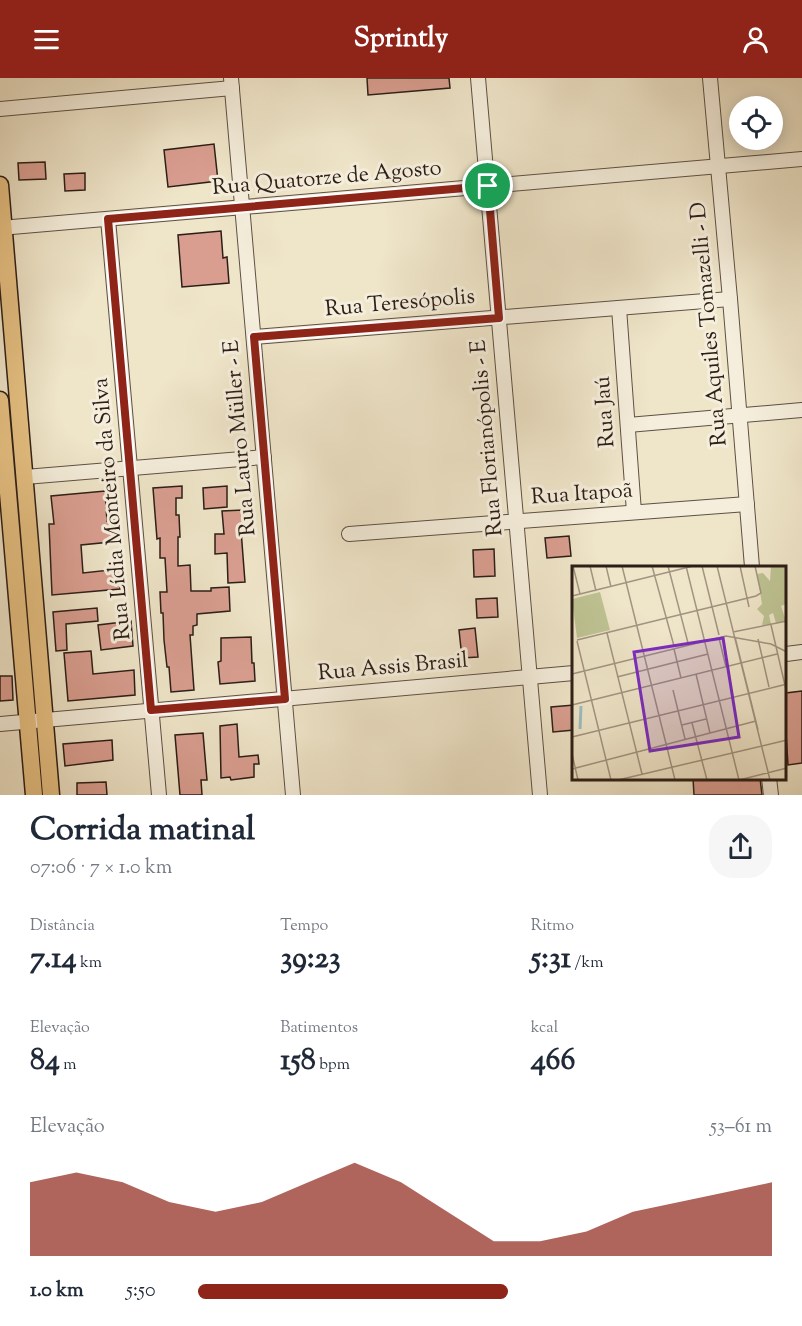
<!DOCTYPE html>
<html lang="pt">
<head>
<meta charset="utf-8">
<style>
	:root { --surface:#fff; --page:#f6f6f7; --text:#1f2937; --muted:#747a83; --accent:#8f2418 }
	body { margin:0; font-family:"Sorts Mill Goudy",serif; background:var(--page); color:var(--text); height:100vh; display:flex; flex-direction:column; font-size:22px; white-space:nowrap }
	* { box-sizing:border-box; margin:0 }
	p { font-size:20px; color:var(--muted) }
	.icon { flex:none; width:33px; height:33px; fill:none; stroke:currentColor; stroke-width:2; stroke-linecap:round; stroke-linejoin:round }
	.map { position:relative; height:717px; overflow:hidden }
	.drawer { display:flex; flex-direction:column; background:var(--surface); flex:1 }
	.drawer>* { flex:none }
	.tools { position:absolute; left:729px; top:18px; display:grid; gap:12px }
	.tools a { display:grid; place-items:center; width:54px; height:54px; border-radius:50%; background:var(--surface); box-shadow:0 3px 15px #0003; font-size:30px }
	.pin { position:absolute; display:grid; place-items:center; width:51px; height:51px; color:#fff; margin:-26px; border:3px solid #fff; border-radius:50%; box-shadow:0 2px 6px #0007 }
	.round { display:grid; place-items:center; flex:none; width:63px; height:63px; border-radius:24px; background:var(--page) }
	.head { display:flex; align-items:center; justify-content:space-between; height:102px; padding:0 30px }
	h1 { font-size:33px; font-weight:700; line-height:45px }
	.stats { display:grid; grid-template-columns:repeat(3,1fr); gap:9px; height:102px; padding:6px 30px }
	.stats div { display:grid; align-content:center }
	.stats b { font-size:30px; font-weight:700 }
	.stats small { font-size:16px; font-weight:400 }
	.stats p { font-size:16px }
	.chart { height:168px; padding:12px 30px }
	.chart p { display:flex; justify-content:space-between }
	.chart svg { width:100%; height:108px; margin-top:6px; fill:var(--accent); opacity:.7 }
	ul { padding:0 30px; list-style:none; font-size:20px }
	li { display:grid; grid-template-columns:96px 72px 1fr; align-items:center; height:45px }
	li i { height:15px; border-radius:8px; background:var(--accent) }
	header { display:flex; justify-content:space-between; align-items:center; height:78px; padding:0 30px; background:var(--accent); color:#fff; font-size:27px; font-weight:700 }
	.map>svg:first-child { display:block }
</style>
</head>
<body>
<header><svg class="icon" aria-label="menu" viewBox="0 0 24 24"><path d="M4 6h16M4 12h16M4 18h16"/></svg>Sprintly<svg class="icon" aria-label="person" viewBox="0 0 24 24"><circle cx="12" cy="8" r="4"/><path d="M4 21q1-7 8-7t8 7"/></svg></header>
<div class="map">
<svg width="802" height="717" viewBox="0 0 802 717">
	<rect width="100%" height="100%" fill="#efe5c9"/>
	<filter id="stains"><feTurbulence type="fractalNoise" baseFrequency=".00333" numOctaves="4"/><feColorMatrix values="0 0 0 0 .2 0 0 0 0 .09 0 0 0 0 .02 0 0 0 .5 -.17"/></filter>
	<radialGradient id="worn" r=".72"><stop offset=".6" stop-color="#630" stop-opacity="0"/><stop offset="1" stop-color="#630" stop-opacity=".3"/></radialGradient>
	<g fill="#d99e90" stroke="#2c1e17" stroke-width="1.5">
		<polygon points="367,0 449,0 450,10 368,17"/>
		<polygon points="214,66 218,103 168,109 164,72"/>
		<polygon points="45,84 46,101 19,102 18,85"/>
		<polygon points="85,95 85,112 65,113 64,96"/>
		<polygon points="221,153 223,180 227,179 229,205 182,209 178,157"/>
		<polygon points="182,408 182,420 176,420 176,437 179,437 180,459 178,459 178,488 190,487 191,513 211,513 211,510 229,509 230,533 197,536 197,547 193,548 193,557 190,557 194,612 171,614 169,589 167,589 164,562 163,535 161,535 160,514 167,514 165,480 160,480 160,460 157,461 153,410"/>
		<polygon points="227,408 227,429 204,431 203,410"/>
		<polygon points="105,413 107,443 119,441 121,463 81,467 83,495 119,491 120,511 52,517 49,446 54,446 51,418"/>
		<polygon points="243,432 244,452 241,452 245,504 228,505 227,475 215,476 215,456 224,456 222,433"/>
		<polygon points="569,458 571,478 547,480 545,460"/>
		<polygon points="494,471 495,498 474,499 473,472"/>
		<polygon points="497,520 498,539 477,540 476,521"/>
		<polygon points="97,530 98,543 66,546 67,572 56,573 53,534"/>
		<polygon points="131,543 133,568 101,572 98,547"/>
		<polygon points="475,550 478,579 462,580 459,552"/>
		<polygon points="251,559 252,585 254,585 255,603 220,606 218,584 221,583 221,560"/>
		<polygon points="91,573 93,596 134,592 135,617 68,623 64,575"/>
		<polygon points="0,598 12,598 13,622 0,623"/>
		<polygon points="802,613 802,685 788,687 786,656 786,615"/>
		<polygon points="574,627 574,652 553,654 551,629"/>
		<polygon points="237,646 239,679 258,677 259,686 254,686 254,699 231,702 230,699 221,700 220,648"/>
		<polygon points="203,655 207,702 201,702 202,717 180,717 175,657"/>
		<polygon points="112,662 113,682 65,688 63,666"/>
		<polygon points="693,700 760,700 762,717 694,717"/>
		<polygon points="106,704 107,717 77,717 77,705"/>
	</g>
	<g fill="none" stroke-linecap="round" stroke-linejoin="round">
		<g stroke="#5d5044" stroke-width="16">
			<g id="minor">
				<polyline points="231,0 293,717"/>
				<polyline points="478,0 540,717"/>
				<polyline points="710,0 730,221 752,489"/>
				<polyline points="0,31 232,10"/>
				<polyline points="108,141 159,717"/>
				<polyline points="0,150 802,81"/>
				<polyline points="619,230 634,434"/>
				<polyline points="254,259 730,221"/>
				<polyline points="628,347 802,332"/>
				<polyline points="25,399 264,379"/>
				<polyline points="349,456 747,426"/>
				<polyline points="786,576 802,574"/>
				<polyline points="0,646 574,595"/>
				<polyline points="769,700 771,717"/>
			</g>
		</g>
		<g stroke="#2c1e17" stroke-width="19">
			<g id="major">
				<polyline points="0,107 51,717"/>
				<polyline points="0,322 34,717"/>
			</g>
		</g>
		<use href="#minor" stroke="#f5eedc" stroke-width="14"/>
		<use href="#major" stroke="#e8c284" stroke-width="16"/>
	</g>
	<g fill="none" stroke-linecap="round" stroke-linejoin="round">
		<g stroke="#fff" stroke-width="12">
			<polygon id="route" points="488,108 499,240 254,259 285,621 151,632 108,141"/>
		</g>
		<use href="#route" stroke="#8f2418" stroke-width="8"/>
	</g>
	<g text-anchor="middle" dominant-baseline="central" stroke-width="6" stroke-linejoin="round" paint-order="stroke">
		<g font-size="22" fill="#2c1e17" stroke="#f5eedc">
			<text transform="translate(327 101) rotate(-5)">Rua Quatorze de Agosto</text>
			<text transform="translate(400 226) rotate(-5)">Rua Teresópolis</text>
			<text transform="translate(710 246) rotate(-95)">Rua Aquiles Tomazelli - D</text>
			<text transform="translate(606 334) rotate(-94)">Rua Jaú</text>
			<text transform="translate(241 360) rotate(-95)">Rua Lauro Müller - E</text>
			<text transform="translate(488 360) rotate(-95)">Rua Florianópolis - E</text>
			<text transform="translate(582 417) rotate(-4)">Rua Itapoã</text>
			<text transform="translate(113 431) rotate(-95)">Rua Lídia Monteiro da Silva</text>
			<text transform="translate(393 590) rotate(-5)">Rua Assis Brasil</text>
		</g>
	</g>
	<g transform="translate(572 488)">
		<rect width="214" height="214" fill="#efe5c9"/>
		<path d="M199,0h15v38l-5,2 5,15 -10,2 -3,-10 -4,2 2,9 -9,1 2,-9 -7,-7 5,-5 -5,-30 6,-1 7,8zM28,26l10,38 -33,8 -5,-39z" fill="#bec393"/>
		<path fill="none" stroke="#9dbdbe" stroke-width="3" d="M8,163l1,-23"/>
		<path fill="none" stroke="#a19582" stroke-width="1.5" d="M1,0l7,28M18,0l6,25M34,0l5,21M50,0l53,214M80,0l22,80M96,0l20,77M114,0l53,214M130,0l17,69M145,0l53,214M168,0l9,41M0,30l121,-30M199,59l16,69M161,66l54,-11M35,67l35,141M163,71l23,93M147,72l7,29M186,73l11,48M5,74l179,-44 5,-3 -6,-27M5,75l34,139M102,83l7,29M0,108l154,-38 45,8 16,8M124,108l14,59M45,111l91,-23M101,124l12,49M0,139l205,-51M120,157l15,57M110,159l24,-6M0,171l215,-53M0,188l6,26M0,203l184,-48M46,214l169,-40M167,214l48,-12"/>
		<path fill="#7b2cbf" fill-opacity="0.15" stroke="#7b2cbf" stroke-width="3" d="M151,72l16,99 -89,14 -16,-99z"/>
		<rect width="214" height="214" fill="none" stroke="#2c1e17" stroke-width="3"/>
	</g>
	<rect width="100%" height="100%" filter="url(#stains)"/>
	<rect width="100%" height="100%" fill="url(#worn)"/>
</svg>
<div class="tools">
<a><svg class="icon" aria-label="locate" viewBox="0 0 24 24"><circle cx="12" cy="12" r="6"/><path d="M12 2v4M12 18v4M2 12h4M18 12h4"/></svg></a>
</div>
<div class="pin" style="left:488px;top:108px;background:#1e9e55"><svg class="icon" aria-label="arrive" viewBox="0 0 24 24"><path d="M6 21V4h12l-3 4 3 4H6"/></svg></div>
</div>
<section class="drawer">
<div class="head"><div><h1>Corrida matinal</h1><p>07:06 · 7 × 1.0 km</p></div><a class="round"><svg class="icon" aria-label="share" viewBox="0 0 24 24"><path d="M12 15V3M7 8l5-5 5 5M5 13v7h14v-7"/></svg></a></div>
<div class="stats">
<div><p>Distância</p><b>7.14<small> km</small></b></div>
<div><p>Tempo</p><b>39:23</b></div>
<div><p>Ritmo</p><b>5:31<small> /km</small></b></div>
</div>
<div class="stats">
<div><p>Elevação</p><b>84<small> m</small></b></div>
<div><p>Batimentos</p><b>158<small> bpm</small></b></div>
<div><p>kcal</p><b>466</b></div>
</div>
<div class="chart"><p><span>Elevação</span>53–61 m</p>
<svg viewBox="0 0 160 44" preserveAspectRatio="none"><path d="M0 44V14L10 10L20 14L30 22L40 26L50 22L60 14L70 6L80 14L90 26L100 38L110 38L120 34L130 26L140 22L150 18L160 14V44z"/></svg>
</div>
<ul>
<li><b>1.0 km</b>5:50<i style="width:54%"></i></li>
</ul>
</section>
</body>
</html>
